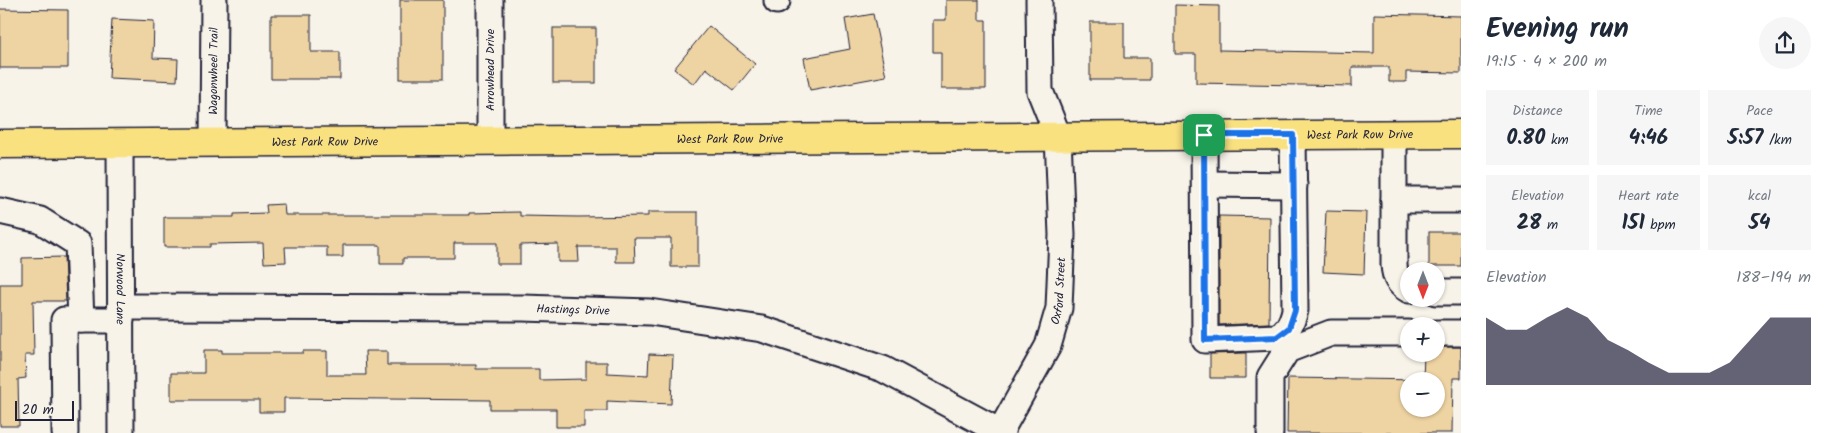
<!DOCTYPE html>
<html lang="en">
<head>
<meta charset="utf-8">
<style>
	:root { --surface:#fff; --page:#f6f6f7; --text:#1f2937; --muted:#747a83; --accent:#22223b }
	body { margin:0; font-family:Kalam,sans-serif; background:var(--page); color:var(--text); height:100vh; display:flex; flex-direction:column; font-size:19px; white-space:nowrap }
	* { box-sizing:border-box; margin:0 }
	p { font-size:16px; color:var(--muted) }
	.icon { flex:none; width:28px; height:28px; fill:none; stroke:currentColor; stroke-width:2; stroke-linecap:round; stroke-linejoin:round }
	.map { position:relative; flex:1; overflow:hidden }
	.panel { display:flex; flex-direction:column; background:var(--surface); width:375px }
	.panel>* { flex:none }
	.needle { width:32px; rotate:180deg }
	.controls { position:absolute; left:1400px; top:262px; display:grid; gap:10px }
	.controls a { display:grid; place-items:center; width:45px; height:45px; border-radius:50%; background:var(--surface); box-shadow:0 1px 4px #0004; font-size:25px }
	.scale { position:absolute; left:15px; bottom:12px; width:59px; box-sizing:border-box; padding-left:5px; border:2px solid #22223b; border-top:0; font-size:14px; line-height:18px; white-space:nowrap; color:#22223b; -webkit-text-stroke:4px #f7f3e8; paint-order:stroke }
	.pin { position:absolute; display:grid; place-items:center; width:42px; height:42px; color:#fff; margin:-21px; border-radius:10px; box-shadow:0 2px 8px #0006 }
	.round { display:grid; place-items:center; flex:none; width:52px; height:52px; border-radius:26px; background:var(--page) }
	.headline { display:flex; align-items:center; justify-content:space-between; height:85px; padding:0 25px }
	h1 { font-size:28px; font-weight:600; line-height:38px }
	.stats { display:grid; grid-template-columns:repeat(3,1fr); gap:8px; height:85px; padding:5px 25px }
	.stats div { display:grid; align-content:center; border-radius:0px; background:var(--page); text-align:center }
	.stats b { font-size:21px; font-weight:600 }
	.stats small { font-size:14px; font-weight:400 }
	.stats p { font-size:14px }
	.chart { height:140px; padding:10px 25px }
	.chart p { display:flex; justify-content:space-between }
	.chart svg { width:100%; height:90px; margin-top:5px; fill:var(--accent); opacity:.7 }
	main { display:flex; flex:1; min-height:0 }
	.map>svg:first-child { display:block }
</style>
</head>
<body>
<main>
<div class="map">
<svg width="1461" height="433" viewBox="0 0 1461 433">
	<rect width="100%" height="100%" fill="#f7f3e8"/>
	<filter id="ink" filterUnits="userSpaceOnUse"><feTurbulence type="fractalNoise" baseFrequency=".02" numOctaves="2"/><feDisplacementMap in="SourceGraphic" scale="10" xChannelSelector="R" yChannelSelector="G"/><feConvolveMatrix kernelMatrix="1 2 1 2 8 2 1 2 1" color-interpolation-filters="sRGB"/></filter>
	<g filter="url(#ink)">
		<g fill="#efd4a3" stroke="#22223b" fill-rule="evenodd">
			<rect x="400" y="0" width="43" height="79"/>
			<polygon points="946,0 979,0 979,20 986,20 986,89 941,89 941,52 933,52 933,20 946,20"/>
			<polygon points="1175,5 1219,6 1219,50 1374,53 1374,14 1461,16 1461,73 1406,72 1406,82 1389,82 1389,67 1352,67 1352,86 1196,83 1196,54 1175,54"/>
			<polygon points="0,9 68,10 68,68 0,68"/>
			<polygon points="873,14 886,76 810,90 804,58 850,49 845,19"/>
			<polygon points="271,15 311,15 311,52 340,52 340,79 271,79"/>
			<polygon points="112,19 154,21 153,58 178,59 177,81 109,78"/>
			<polygon points="1090,22 1124,22 1124,58 1150,58 1150,80 1090,80"/>
			<polygon points="709,26 755,64 734,90 706,68 694,84 674,69"/>
			<rect x="553" y="28" width="43" height="55"/>
			<polygon points="284,204 285,215 469,215 469,213 520,212 520,216 578,217 648,216 648,212 698,212 698,267 671,267 671,238 634,238 635,262 616,262 616,247 578,247 579,262 558,262 558,244 520,245 520,264 497,264 497,243 454,243 454,258 403,258 403,264 380,264 380,245 343,245 343,257 327,257 327,247 285,247 286,262 264,263 263,243 210,244 210,247 164,247 164,217 234,217 234,214 267,213 266,205"/>
			<polygon points="1326,211 1366,212 1364,274 1323,272"/>
			<polygon points="1219,216 1270,217 1269,323 1219,325"/>
			<rect x="1429" y="232" width="32" height="34"/>
			<polygon points="64,257 66,301 33,301 34,355 25,355 26,378 18,379 19,426 0,426 0,284 22,284 22,258"/>
			<path d="M1436,347h25v31h-8l-1,55h-165l1,-55 135,2 1,-26h12zM1409,381h27v28h-27z"/>
			<polygon points="204,350 222,350 222,353 303,353 303,351 327,351 327,375 366,375 365,351 387,351 387,365 476,365 476,369 539,369 539,380 586,379 586,362 607,362 607,373 648,375 649,354 673,355 671,404 607,401 607,411 584,411 584,427 556,427 556,409 490,409 490,400 284,398 284,412 259,412 259,400 171,400 171,373 204,373"/>
			<polygon points="1246,353 1246,378 1210,378 1210,354"/>
		</g>
		<g fill="none" stroke-linecap="round" stroke-linejoin="round">
			<g stroke="#22223b" stroke-width="29">
				<g id="minor">
					<polyline points="490,0 490,140"/>
					<polyline points="777,0 777,1"/>
					<path d="M1394,134v131c1,12 4,19 15,25"/>
					<path d="M1204,135l1,205 72,-3c11,-6 15,-14 18,-27l-2,-175"/>
					<path id="s1" d="M213,142l1,-142"/>
					<path id="s2" d="M120,144l1,289"/>
					<polyline points="1205,184 1294,185"/>
					<polyline points="1394,200 1461,200"/>
					<polyline points="0,211 40,220 78,244 81,320"/>
					<polyline points="1436,292 1461,292"/>
					<path id="s3" d="M121,307l402,1 127,4 112,17 121,40 119,64"/>
					<polyline points="1436,333 1461,333"/>
					<path id="s4" d="M1000,432l48,-86 11,-38 3,-73 -4,-99 -18,-45 -1,-91"/>
					<polyline points="65,433 64,320 121,320"/>
					<polyline points="1270,433 1270,377 1287,350 1331,333 1409,333"/>
				</g>
			</g>
			<g stroke="#22223b" stroke-width="31">
				<g id="major">
					<path id="s5" d="M0,144l1461,-10"/>
				</g>
			</g>
			<use href="#minor" stroke="#f7f3e8" stroke-width="25"/>
			<use href="#major" stroke="#fae180" stroke-width="28"/>
		</g>
	</g>
	<g fill="none" stroke-linecap="round" stroke-linejoin="round" filter="url(#ink)">
		<g stroke="#fff" stroke-width="10">
			<polygon id="route" points="1204,135 1293,135 1295,310 1289,328 1277,337 1205,340"/>
		</g>
		<use href="#route" stroke="#1a73e8" stroke-width="6"/>
	</g>
	<g text-anchor="middle" dominant-baseline="central" stroke-width="4" stroke-linejoin="round" paint-order="stroke">
		<g font-size="12" fill="#22223b" stroke="#f7f3e8">
			<text transform="translate(490 70) rotate(-90)">Arrowhead Drive</text>
			<text stroke="none"><textPath href="#s1" startOffset="71">Wagonwheel Trail</textPath></text>
			<text stroke="none"><textPath href="#s5" startOffset="1360">West Park Row Drive</textPath></text>
			<text stroke="none"><textPath href="#s5" startOffset="730">West Park Row Drive</textPath></text>
			<text stroke="none"><textPath href="#s5" startOffset="325">West Park Row Drive</textPath></text>
			<text stroke="none"><textPath href="#s2" startOffset="145">Norwood Lane</textPath></text>
			<text stroke="none"><textPath href="#s4" startOffset="155">Oxford Street</textPath></text>
			<text stroke="none"><textPath href="#s3" startOffset="452">Hastings Drive</textPath></text>
		</g>
	</g>
</svg>
<div class="controls">
<a><svg class="needle" viewBox="-14 -14 28 28"><path d="M0-13l5 13h-10z" fill="#e53935"/><path d="M0 13l5-13h-10z" fill="#747a83"/></svg></a>
<a>+</a>
<a>−</a>
</div>
<div class="scale">20 m</div>
<div class="pin" style="left:1204px;top:135px;background:#1e9e55"><svg class="icon" aria-label="arrive" viewBox="0 0 24 24"><path d="M6 21V4h12l-3 4 3 4H6"/></svg></div>
</div>
<section class="panel">
<div class="headline"><div><h1>Evening run</h1><p>19:15 · 4 × 200 m</p></div><a class="round"><svg class="icon" aria-label="share" viewBox="0 0 24 24"><path d="M12 15V3M7 8l5-5 5 5M5 13v7h14v-7"/></svg></a></div>
<div class="stats">
<div><p>Distance</p><b>0.80<small> km</small></b></div>
<div><p>Time</p><b>4:46</b></div>
<div><p>Pace</p><b>5:57<small> /km</small></b></div>
</div>
<div class="stats">
<div><p>Elevation</p><b>28<small> m</small></b></div>
<div><p>Heart rate</p><b>151<small> bpm</small></b></div>
<div><p>kcal</p><b>54</b></div>
</div>
<div class="chart"><p><span>Elevation</span>188–194 m</p>
<svg viewBox="0 0 160 44" preserveAspectRatio="none"><path d="M0 44V11L10 17L20 17L30 11L40 6L50 11L60 22L70 27L80 33L90 38L100 38L110 38L120 33L130 22L140 11L150 11L160 11V44z"/></svg>
</div>
</section>
</main>
</body>
</html>
